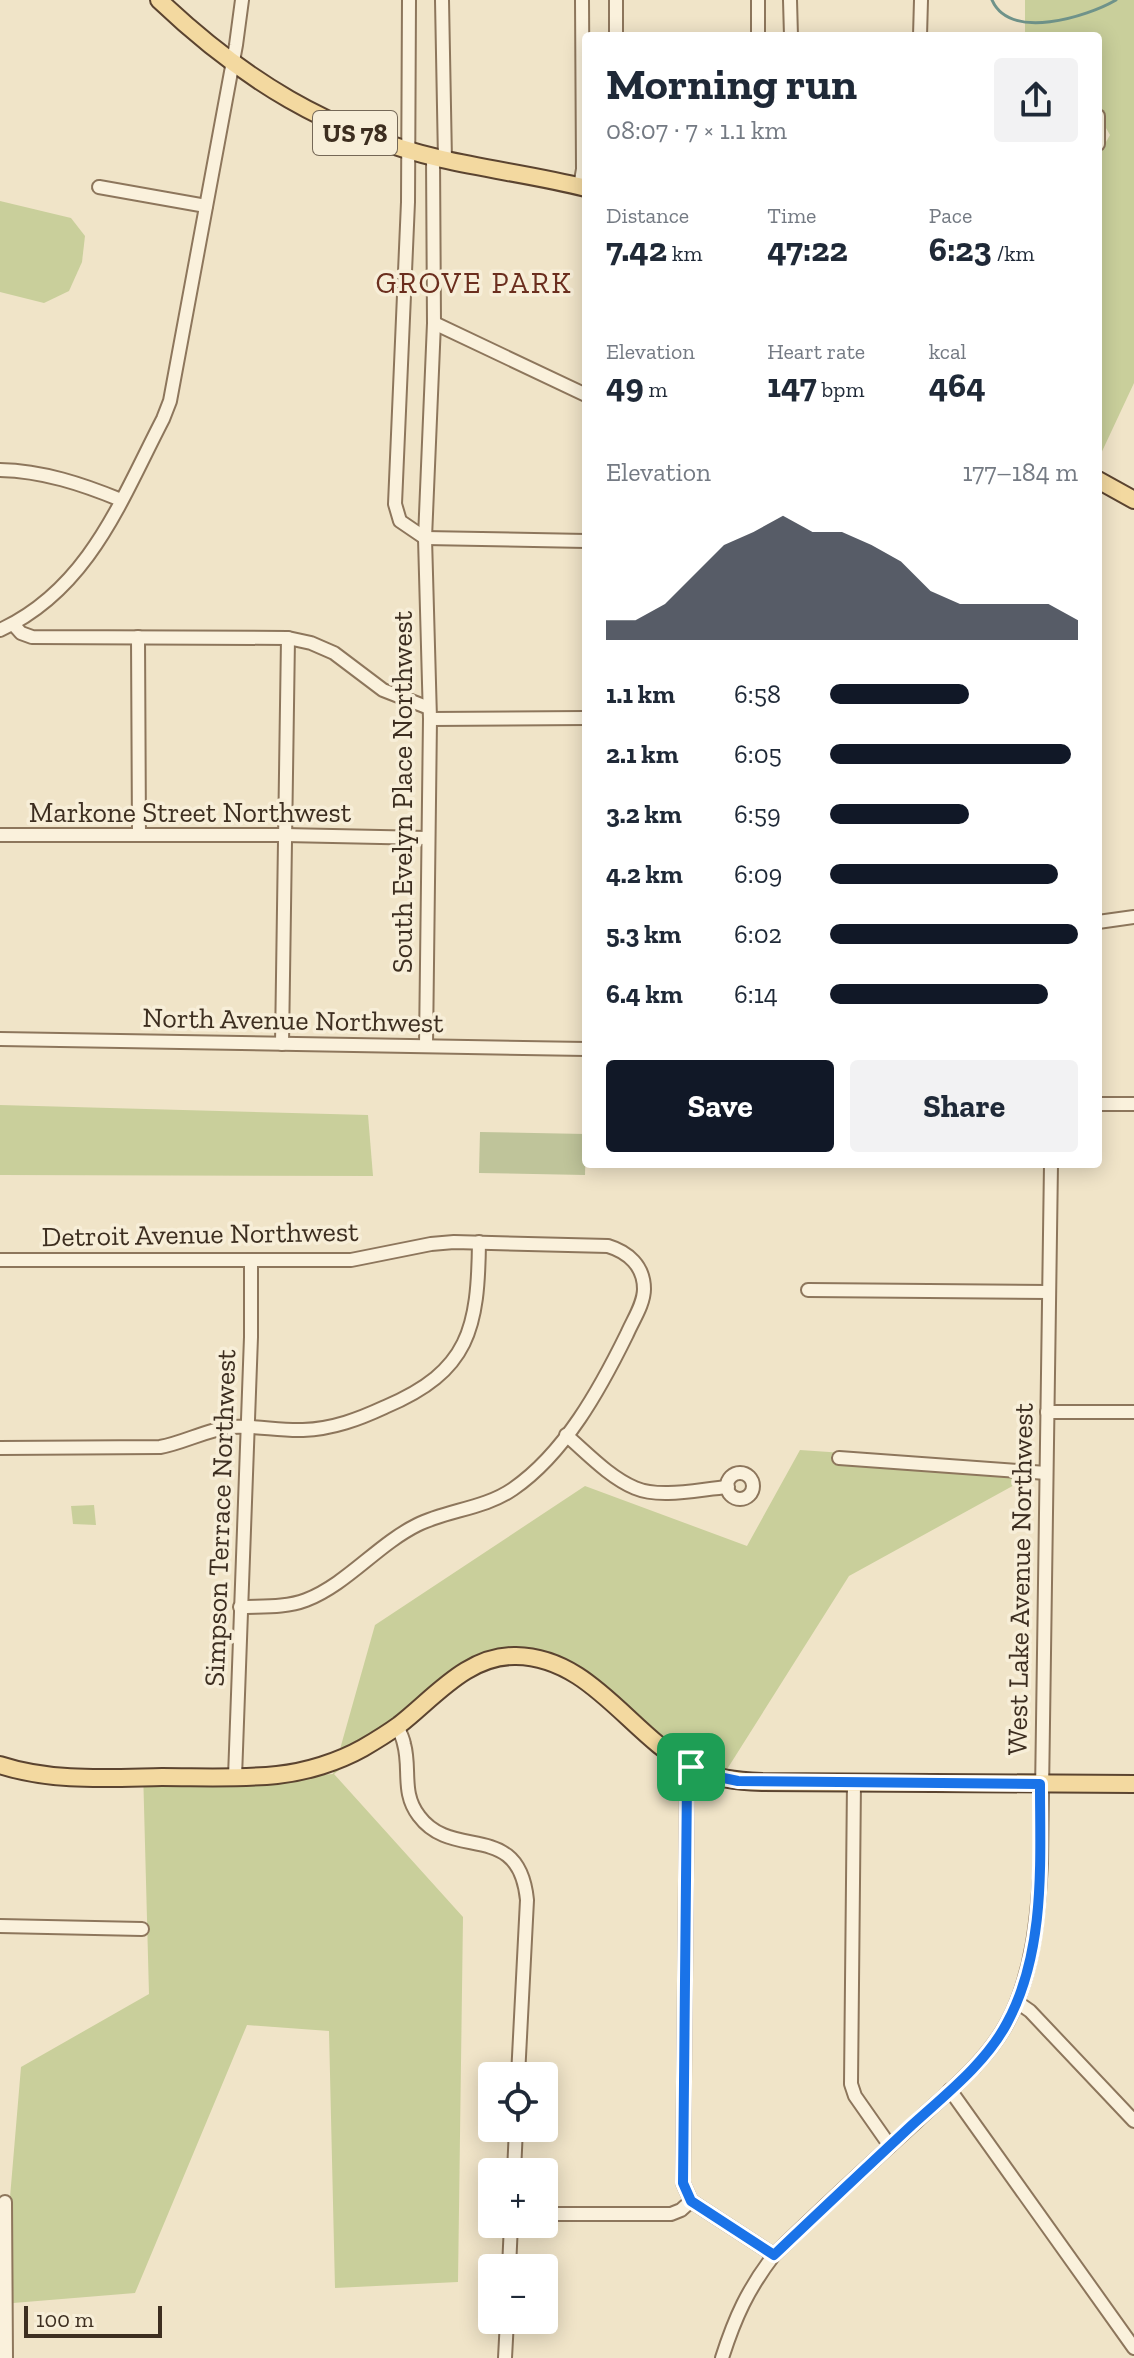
<!DOCTYPE html>
<html lang="en">
<head>
<meta charset="utf-8">
<style>
	:root { --surface:#fff; --page:#f2f2f3; --text:#1f2937; --muted:#747a83; --accent:#111827 }
	body { margin:0; font-family:"Zilla Slab",serif; background:var(--page); color:var(--text); height:100vh; display:flex; flex-direction:column; font-size:30px; white-space:nowrap }
	* { box-sizing:border-box; margin:0 }
	p { font-size:26px; color:var(--muted) }
	.icon { flex:none; width:44px; height:44px; fill:none; stroke:currentColor; stroke-width:2; stroke-linecap:round; stroke-linejoin:round }
	.map { position:relative; flex:1; overflow:hidden }
	.sheet { position:absolute; left:582px; top:32px; width:520px; height:1136px; display:flex; flex-direction:column; background:var(--surface); border-radius:8px; box-shadow:0 4px 20px #0003 }
	.sheet>* { flex:none }
	.tools { position:absolute; left:478px; top:2062px; display:grid; gap:16px }
	.tools a { display:grid; place-items:center; width:80px; height:80px; border-radius:8px; background:var(--surface); box-shadow:0 4px 20px #0003; font-size:40px }
	.scale { position:absolute; left:24px; bottom:20px; width:138px; box-sizing:border-box; padding-left:8px; border:4px solid #3d2e20; border-top:0; font-size:22px; line-height:28px; white-space:nowrap; color:#3d2e20; -webkit-text-stroke:6px #f7eed8; paint-order:stroke }
	.pin { position:absolute; display:grid; place-items:center; width:68px; height:68px; color:#fff; margin:-34px; border-radius:16px; box-shadow:0 4px 12px #0006 }
	.round { display:grid; place-items:center; flex:none; width:84px; height:84px; border-radius:8px; background:var(--page) }
	.headline { display:flex; align-items:center; justify-content:space-between; height:136px; padding:0 24px }
	h1 { font-size:44px; font-weight:800; line-height:60px }
	.metrics { display:grid; grid-template-columns:repeat(3,1fr); gap:12px; height:136px; padding:8px 24px }
	.metrics div { display:grid; align-content:center }
	.metrics b { font-size:34px; font-weight:800 }
	.metrics small { font-size:22px; font-weight:400 }
	.metrics p { font-size:22px }
	.chart { height:224px; padding:16px 24px }
	.chart p { display:flex; justify-content:space-between }
	.chart svg { width:100%; height:144px; margin-top:8px; fill:var(--accent); opacity:.7 }
	.primary-button { display:flex; gap:16px; margin-top:auto; padding:16px 24px }
	.primary-button a { flex:1; height:92px; border-radius:8px; background:var(--accent); color:#fff; font-size:32px; font-weight:800; line-height:92px; text-align:center }
	.primary-button a+a { background:var(--page); color:var(--text) }
	ul { padding:0 24px; list-style:none; font-size:26px }
	li { display:grid; grid-template-columns:128px 96px 1fr; align-items:center; height:60px }
	li i { height:20px; border-radius:10px; background:var(--accent) }
	.map>svg:first-child { display:block }
</style>
</head>
<body>
<div class="map">
<svg width="1134" height="2358" viewBox="0 0 1134 2358">
	<rect width="100%" height="100%" fill="#f0e4c8"/>
	<g fill="#c9cf9b">
		<polygon points="1025,0 1134,0 1134,383 1098,460 1098,156 1110,135 1098,114 1098,36 1025,36"/>
		<polygon points="0,201 71,218 85,236 82,262 69,291 44,303 0,292"/>
		<polygon points="0,1105 368,1115 373,1176 0,1175"/>
		<polygon points="800,1450 1047,1467 849,1576 724,1774 651,1750 568,1666 508,1655 459,1678 334,1774 463,1917 458,2282 335,2288 329,2031 247,2025 135,2293 1,2304 21,2067 149,1994 143,1769 267,1779 333,1774 375,1625 585,1486 747,1546"/>
		<polygon points="94,1505 96,1525 73,1524 71,1506"/>
	</g>
	<polygon fill="#bfc49a" points="480,1132 586,1134 585,1175 479,1173"/>
	<g fill="none" stroke-linecap="round" stroke-linejoin="round">
		<path stroke="#6f938a" stroke-width="3" d="M992,0c18,41 95,17 124,0"/>
		<g stroke="#8d765c" stroke-width="16">
			<g id="minor">
				<polyline points="409,0 408,202 395,504 400,521 425,538"/>
				<polyline points="442,0 445,160"/>
				<polyline points="616,0 616,36"/>
				<polyline points="758,0 758,36"/>
				<polyline points="790,0 791,36"/>
				<polyline points="920,36 921,0"/>
				<polyline points="1098,116 1098,144"/>
				<polyline points="99,187 206,206"/>
				<polyline points="580,187 583,169 582,0"/>
				<polyline points="434,323 586,395"/>
				<path d="M0,470c43,1 82,14 121,30"/>
				<polyline points="425,538 586,541"/>
				<polyline points="13,624 21,633 32,637 288,638 311,643 334,653 383,690 429,708"/>
				<path d="M0,630c89,-41 121,-130 163,-211l7,-18 66,-356 6,-45"/>
				<polyline points="138,637 139,835"/>
				<polyline points="430,719 586,718"/>
				<polyline points="0,835 285,835 428,838"/>
				<polyline points="1098,922 1134,917"/>
				<polyline points="0,1039 586,1049"/>
				<polyline points="282,1044 288,638"/>
				<polyline points="426,1046 430,719 425,538 434,323 433,157"/>
				<polyline points="1098,1104 1134,1104"/>
				<path d="M0,1260h351l80,-16 23,-2 154,4c20,6 36,20 36,43 0,15 -11,31 -17,45 -27,55 -62,119 -114,155 -29,20 -66,21 -96,36 -40,20 -70,59 -111,75 -21,8 -44,6 -66,7"/>
				<polyline points="808,1290 1049,1292"/>
				<polyline points="1047,1412 1134,1412"/>
				<path d="M566,1435c21,18 43,42 69,53 26,11 65,1 93,-1"/>
				<path d="M0,1448l160,-1c23,-4 46,-17 70,-20 24,-2 49,4 73,3 30,-1 56,-11 82,-23 85,-36 93,-79 94,-165"/>
				<polyline points="839,1458 1046,1473"/>
				<circle cx="740" cy="1486" r="13"/>
				<path d="M397,1726c3,6 6,12 7,18 7,25 -3,49 15,72 34,46 100,3 108,84l-9,176"/>
				<polyline points="691,1767 687,1780 683,2183 691,2201 774,2255"/>
				<polyline points="235,1777 251,1337 251,1260"/>
				<polyline points="854,1782 851,2084 855,2096 890,2146"/>
				<polyline points="0,1926 142,1929"/>
				<polyline points="1017,2002 1030,2011 1134,2121"/>
				<polyline points="950,2090 1134,2348"/>
				<polyline points="514,2172 516,2128"/>
				<polyline points="5,2202 6,2358"/>
				<polyline points="544,2214 671,2214 681,2210 691,2201"/>
				<polyline points="509,2268 511,2224"/>
				<polyline points="505,2358 507,2320"/>
				<path d="M722,2358c13,-41 26,-69 52,-103 47,-46 95,-90 143,-134 31,-29 70,-60 90,-98 26,-48 31,-107 34,-160l10,-699"/>
			</g>
		</g>
		<g stroke="#5b4430" stroke-width="20">
			<g id="major">
				<path d="M159,0c83,79 170,133 283,159 48,11 97,17 144,29"/>
				<polyline points="1098,480 1134,500"/>
				<path d="M0,1765c52,17 108,13 162,12 38,0 77,2 115,-2 29,-3 61,-13 86,-27 12,-7 25,-15 36,-23 35,-27 68,-70 117,-69 76,1 115,81 176,111 22,12 46,14 70,15l372,2"/>
			</g>
		</g>
		<use href="#minor" stroke="#faf1dc" stroke-width="12"/>
		<use href="#major" stroke="#f3d9a0" stroke-width="16"/>
	</g>
	<g fill="none" stroke-linecap="round" stroke-linejoin="round">
		<g stroke="#fff" stroke-width="16">
			<path id="route" d="M691,1767l23,9 24,5 302,3c0,78 6,167 -33,239 -21,40 -62,72 -95,102 -46,43 -92,86 -138,130l-83,-54 -8,-18 4,-403z"/>
		</g>
		<use href="#route" stroke="#1a73e8" stroke-width="10"/>
	</g>
	<g text-anchor="middle" dominant-baseline="central" stroke-width="7" stroke-linejoin="round" paint-order="stroke">
		<rect fill="#f7eed8" stroke="#756857" stroke-width="2" x="313" y="111" width="84" height="44" rx="6"/>
		<g font-size="26" font-weight="bold" fill="#3d2e20">
			<text x="355" y="133">US 78</text>
		</g>
		<g font-size="28" fill="#3d2e20" stroke="#f7eed8">
			<text transform="translate(402 792) rotate(-90)">South Evelyn Place Northwest</text>
			<text x="190" y="812">Markone Street Northwest</text>
			<text transform="translate(293 1020) rotate(1)">North Avenue Northwest</text>
			<text transform="translate(200 1234) rotate(-1)">Detroit Avenue Northwest</text>
			<text transform="translate(220 1518) rotate(-88)">Simpson Terrace Northwest</text>
			<text transform="translate(1020 1579) rotate(-89)">West Lake Avenue Northwest</text>
		</g>
		<g font-size="30" letter-spacing="2" fill="#6b2e1e" stroke="#f7eed8">
			<text x="474" y="283">GROVE PARK</text>
		</g>
	</g>
</svg>
<div class="tools">
<a><svg class="icon" aria-label="locate" viewBox="0 0 24 24"><circle cx="12" cy="12" r="6"/><path d="M12 2v4M12 18v4M2 12h4M18 12h4"/></svg></a>
<a>+</a>
<a>−</a>
</div>
<div class="scale">100 m</div>
<div class="pin" style="left:691px;top:1767px;background:#1e9e55"><svg class="icon" aria-label="arrive" viewBox="0 0 24 24"><path d="M6 21V4h12l-3 4 3 4H6"/></svg></div>
<section class="sheet">
<div class="headline"><div><h1>Morning run</h1><p>08:07 · 7 × 1.1 km</p></div><a class="round"><svg class="icon" aria-label="share" viewBox="0 0 24 24"><path d="M12 15V3M7 8l5-5 5 5M5 13v7h14v-7"/></svg></a></div>
<div class="metrics">
<div><p>Distance</p><b>7.42<small> km</small></b></div>
<div><p>Time</p><b>47:22</b></div>
<div><p>Pace</p><b>6:23<small> /km</small></b></div>
</div>
<div class="metrics">
<div><p>Elevation</p><b>49<small> m</small></b></div>
<div><p>Heart rate</p><b>147<small> bpm</small></b></div>
<div><p>kcal</p><b>464</b></div>
</div>
<div class="chart"><p><span>Elevation</span>177–184 m</p>
<svg viewBox="0 0 160 44" preserveAspectRatio="none"><path d="M0 44V38L10 38L20 33L30 24L40 15L50 11L60 6L70 11L80 11L90 15L100 20L110 29L120 33L130 33L140 33L150 33L160 38V44z"/></svg>
</div>
<ul>
<li><b>1.1 km</b>6:58<i style="width:56%"></i></li>
<li><b>2.1 km</b>6:05<i style="width:97%"></i></li>
<li><b>3.2 km</b>6:59<i style="width:56%"></i></li>
<li><b>4.2 km</b>6:09<i style="width:92%"></i></li>
<li><b>5.3 km</b>6:02<i style="width:100%"></i></li>
<li><b>6.4 km</b>6:14<i style="width:88%"></i></li>
</ul>
<div class="primary-button"><a>Save</a><a>Share</a></div>
</section>
</div>
</body>
</html>
